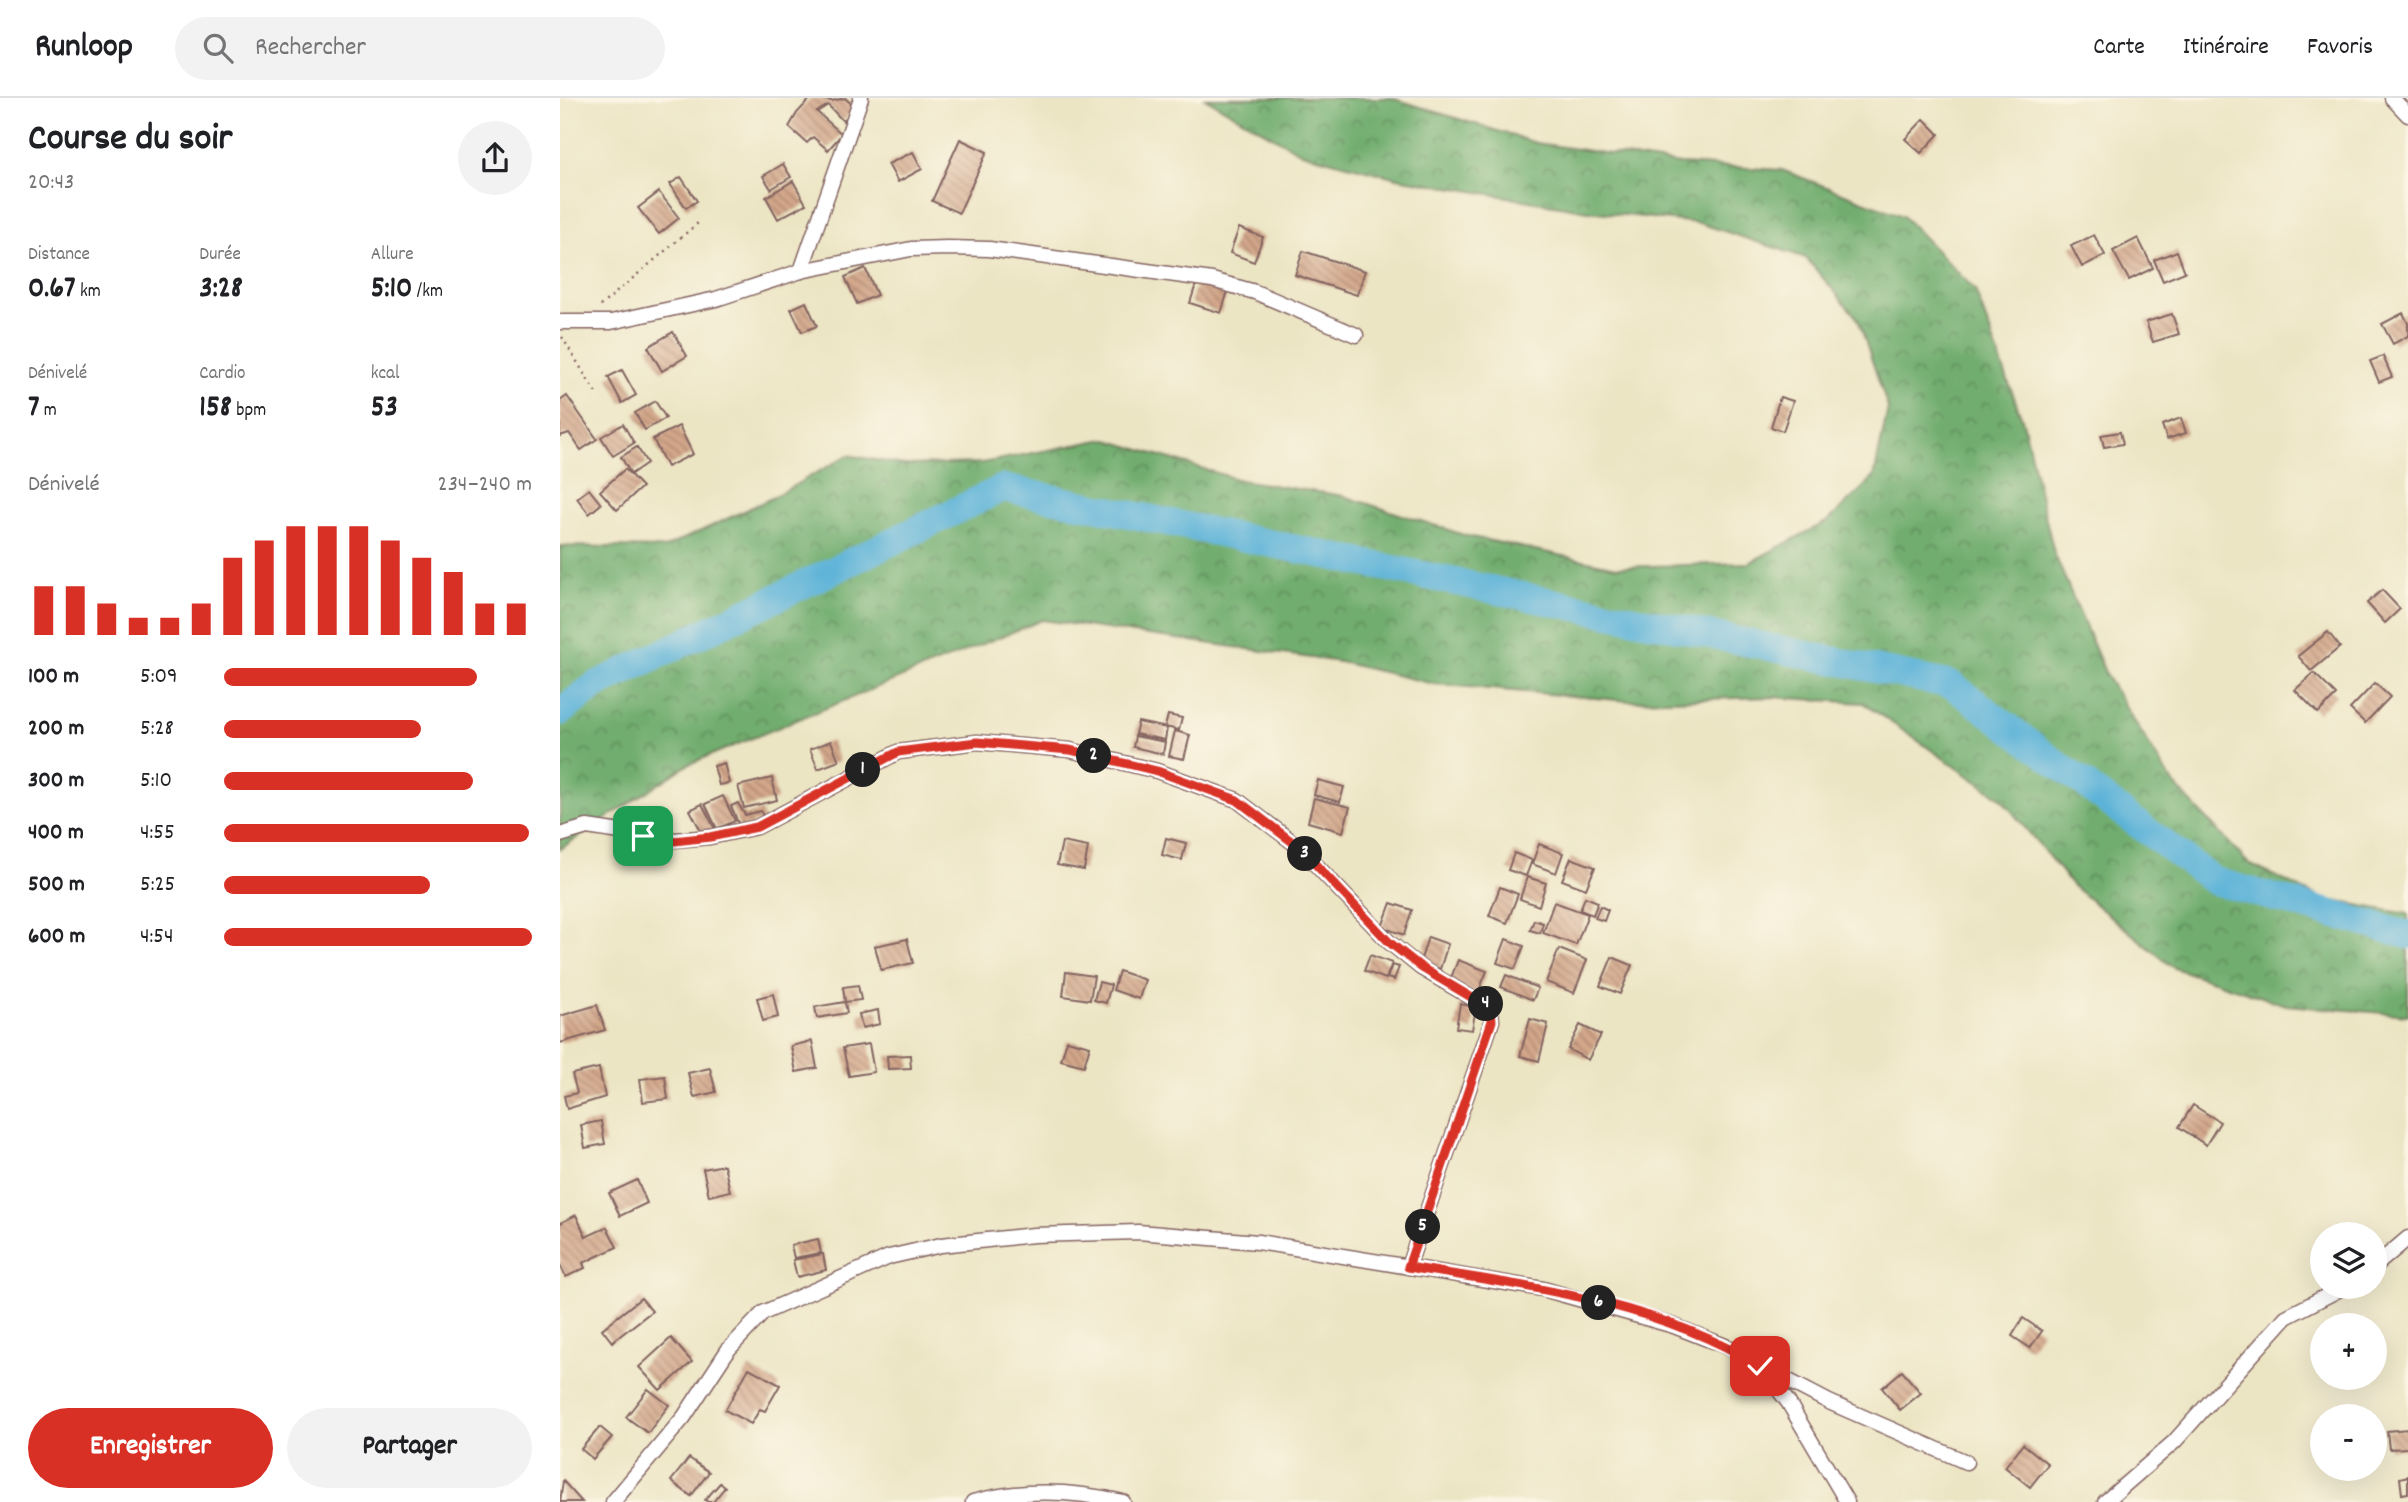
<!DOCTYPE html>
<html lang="fr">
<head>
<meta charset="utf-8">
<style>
	:root { --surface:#fff; --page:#f2f2f2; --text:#202124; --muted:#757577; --line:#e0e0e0; --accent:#d93025 }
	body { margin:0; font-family:Dekko,sans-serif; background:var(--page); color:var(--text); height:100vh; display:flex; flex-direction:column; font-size:26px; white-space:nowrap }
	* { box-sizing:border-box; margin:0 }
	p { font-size:23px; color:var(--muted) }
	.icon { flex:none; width:38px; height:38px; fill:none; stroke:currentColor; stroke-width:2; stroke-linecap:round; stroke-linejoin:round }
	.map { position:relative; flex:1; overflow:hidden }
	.sheet { display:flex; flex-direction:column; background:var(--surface); width:560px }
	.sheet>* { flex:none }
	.controls { position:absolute; left:1750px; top:1124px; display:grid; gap:14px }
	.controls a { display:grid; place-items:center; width:77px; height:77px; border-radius:50%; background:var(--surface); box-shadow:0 7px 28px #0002; font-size:35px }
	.pin { position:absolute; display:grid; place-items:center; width:60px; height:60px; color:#fff; margin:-30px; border-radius:14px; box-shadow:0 4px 10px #0006 }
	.km { position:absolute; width:35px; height:35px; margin:-18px; border-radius:50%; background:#222; color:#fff; font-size:19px; line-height:35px; text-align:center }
	.round { display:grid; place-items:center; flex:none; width:74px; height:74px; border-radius:37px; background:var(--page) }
	.head { display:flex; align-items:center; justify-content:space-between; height:119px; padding:0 28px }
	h1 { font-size:38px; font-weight:700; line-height:52px }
	.stats { display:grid; grid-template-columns:repeat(3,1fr); gap:10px; height:119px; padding:7px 28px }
	.stats div { display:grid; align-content:center }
	.stats b { font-size:30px; font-weight:700 }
	.stats small { font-size:19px; font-weight:400 }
	.stats p { font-size:19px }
	.chart { height:196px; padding:14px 28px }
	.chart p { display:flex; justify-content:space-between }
	.chart svg { width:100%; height:126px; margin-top:7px; stroke:var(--accent); stroke-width:6 }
	.cta { display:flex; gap:14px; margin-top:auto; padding:14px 28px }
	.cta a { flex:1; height:80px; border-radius:42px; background:var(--accent); color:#fff; font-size:28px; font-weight:700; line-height:80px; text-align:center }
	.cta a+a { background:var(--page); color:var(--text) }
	ul { padding:0 28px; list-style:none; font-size:23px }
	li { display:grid; grid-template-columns:112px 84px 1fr; align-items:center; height:52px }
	li i { height:18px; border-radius:9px; background:var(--accent) }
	header { display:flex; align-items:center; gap:42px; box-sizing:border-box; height:98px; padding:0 35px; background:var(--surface); border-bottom:2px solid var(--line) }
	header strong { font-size:33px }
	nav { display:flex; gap:38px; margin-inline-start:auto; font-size:24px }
	.search { width:490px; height:63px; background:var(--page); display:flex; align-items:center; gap:18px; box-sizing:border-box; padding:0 24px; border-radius:38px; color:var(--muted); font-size:26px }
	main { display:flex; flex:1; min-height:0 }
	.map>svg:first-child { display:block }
</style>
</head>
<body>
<header>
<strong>Runloop</strong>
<div class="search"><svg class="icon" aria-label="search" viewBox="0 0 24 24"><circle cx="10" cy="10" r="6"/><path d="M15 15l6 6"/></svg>Rechercher</div>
<nav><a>Carte</a><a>Itinéraire</a><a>Favoris</a></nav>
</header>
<main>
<section class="sheet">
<div class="head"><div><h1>Course du soir</h1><p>20:43</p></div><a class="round"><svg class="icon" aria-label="share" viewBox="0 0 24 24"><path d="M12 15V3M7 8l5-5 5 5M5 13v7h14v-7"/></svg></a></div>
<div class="stats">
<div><p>Distance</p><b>0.67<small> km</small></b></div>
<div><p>Durée</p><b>3:28</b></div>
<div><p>Allure</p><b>5:10<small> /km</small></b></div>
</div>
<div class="stats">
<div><p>Dénivelé</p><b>7<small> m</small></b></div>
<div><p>Cardio</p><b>158<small> bpm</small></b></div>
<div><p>kcal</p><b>53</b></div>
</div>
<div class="chart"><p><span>Dénivelé</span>234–240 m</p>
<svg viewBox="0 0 160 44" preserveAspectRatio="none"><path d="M5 44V27M15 44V27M25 44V33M35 44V38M45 44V38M55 44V33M65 44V17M75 44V11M85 44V6M95 44V6M105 44V6M115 44V11M125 44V17M135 44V22M145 44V33M155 44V33"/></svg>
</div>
<ul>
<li><b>100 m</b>5:09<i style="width:82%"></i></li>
<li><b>200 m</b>5:28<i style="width:64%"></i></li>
<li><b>300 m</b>5:10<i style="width:81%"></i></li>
<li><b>400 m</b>4:55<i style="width:99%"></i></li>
<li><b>500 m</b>5:25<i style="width:67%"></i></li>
<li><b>600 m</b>4:54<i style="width:100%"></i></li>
</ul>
<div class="cta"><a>Enregistrer</a><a>Partager</a></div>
</section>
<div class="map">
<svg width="1848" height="1404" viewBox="0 0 1848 1404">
	<defs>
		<pattern id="forest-crowns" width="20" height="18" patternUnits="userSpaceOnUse" patternTransform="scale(1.75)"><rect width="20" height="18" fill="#71ad6e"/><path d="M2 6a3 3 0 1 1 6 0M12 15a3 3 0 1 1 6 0" fill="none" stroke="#5f8c5b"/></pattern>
		<pattern id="building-back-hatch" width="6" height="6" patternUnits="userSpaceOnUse" patternTransform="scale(1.75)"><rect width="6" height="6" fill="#d3a78a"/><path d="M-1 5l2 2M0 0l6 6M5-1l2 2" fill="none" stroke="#ad8771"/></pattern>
	</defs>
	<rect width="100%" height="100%" fill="#fcf5e5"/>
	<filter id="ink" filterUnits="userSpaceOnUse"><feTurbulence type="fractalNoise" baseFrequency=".0143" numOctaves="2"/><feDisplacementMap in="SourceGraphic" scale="14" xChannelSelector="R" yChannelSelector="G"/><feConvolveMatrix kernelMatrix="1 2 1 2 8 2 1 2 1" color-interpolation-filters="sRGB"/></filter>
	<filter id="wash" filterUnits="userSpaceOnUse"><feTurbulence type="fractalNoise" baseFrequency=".00686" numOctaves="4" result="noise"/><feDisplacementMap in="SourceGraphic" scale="28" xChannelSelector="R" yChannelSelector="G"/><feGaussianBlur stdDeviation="1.57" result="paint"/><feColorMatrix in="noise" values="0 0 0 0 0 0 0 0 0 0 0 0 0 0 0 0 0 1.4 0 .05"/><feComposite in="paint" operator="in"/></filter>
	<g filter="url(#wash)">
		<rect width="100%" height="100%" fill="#ece5c4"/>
		<polygon fill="url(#forest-crowns)" stroke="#5e664c" stroke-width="2" points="645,0 832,0 976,45 1120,66 1222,72 1343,118 1415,192 1463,324 1494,455 1547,579 1612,684 1689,766 1763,801 1848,816 1848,917 1726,907 1614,870 1513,788 1441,700 1303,605 1213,599 1070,603 874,586 780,564 482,522 129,666 0,751 0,448 104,450 212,400 288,357 344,367 422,365 545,341 680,382 784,398 907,438 1057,469 1189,465 1268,423 1314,379 1328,310 1298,221 1246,160 1139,125 1028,113 837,80 742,55"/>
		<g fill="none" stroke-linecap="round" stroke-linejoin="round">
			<polyline stroke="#5bb2d8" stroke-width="28" points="0,614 36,587 443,390 1392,587 1654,783 1848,837"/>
		</g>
		<g id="blocks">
			<g fill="url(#building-back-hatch)">
				<polygon points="251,0 272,3 285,0 296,10 283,23 268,7 257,14 282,36 268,52 253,39 247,45 229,29 237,15"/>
				<polygon points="1364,21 1379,36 1361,55 1345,41"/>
				<polygon points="400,41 427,54 399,115 372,103"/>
				<polygon points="353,54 362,71 338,84 328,66"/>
				<polygon points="223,66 231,79 211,91 203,78"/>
				<polygon points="121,79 137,103 126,110 110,86"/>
				<polygon points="233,83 246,106 218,121 206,99"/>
				<polygon points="99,94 119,120 99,136 78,110"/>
				<polygon points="679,130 703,139 694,164 670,155"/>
				<polygon points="1534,137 1545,157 1522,169 1511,148"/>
				<polygon points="1578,140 1593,170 1569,182 1553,153"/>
				<polygon points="743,153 805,173 797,197 735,177"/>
				<polygon points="1617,153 1625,174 1603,183 1594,162"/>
				<polygon points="305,170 317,197 297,206 285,179"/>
				<polygon points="638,180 669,190 661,215 630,205"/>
				<polygon points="246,204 257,228 242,234 231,211"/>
				<polygon points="1843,215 1848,225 1848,238 1833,246 1822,226"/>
				<polygon points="1612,216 1619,236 1593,244 1586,224"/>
				<polygon points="113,234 127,258 102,273 88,249"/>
				<polygon points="1823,258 1832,279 1819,284 1810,263"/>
				<polygon points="62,272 76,297 62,305 48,279"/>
				<polygon points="7,298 37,341 21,352 9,335 0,338 0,303"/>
				<polygon points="1220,299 1233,303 1223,333 1211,329"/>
				<polygon points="95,303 106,320 85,332 75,315"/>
				<polygon points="1621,320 1626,335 1607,341 1602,327"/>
				<polygon points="63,326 74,345 53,358 41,339"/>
				<polygon points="119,328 133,356 107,369 93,341"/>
				<polygon points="1560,334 1563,346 1544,349 1541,337"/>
				<polygon points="77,349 87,365 71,376 61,359"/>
				<polygon points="65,371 82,389 57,412 40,393"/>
				<polygon points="29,391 41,406 29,416 17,400"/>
				<polygon points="1822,492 1840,511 1825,525 1807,505"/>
				<polygon points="1768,534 1780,549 1751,573 1738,558"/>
				<polygon points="1754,575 1776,597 1758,615 1735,592"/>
				<polygon points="1815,585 1830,599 1805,625 1790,611"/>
				<polygon points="608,617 622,620 619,632 605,629"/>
				<polygon points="578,624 607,630 605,642 575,636"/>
				<polygon points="615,633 630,637 624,661 609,658"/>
				<polygon points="575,638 605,644 603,656 573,649"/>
				<polygon points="271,643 279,663 258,671 250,651"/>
				<polygon points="164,665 169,685 159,687 154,668"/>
				<polygon points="212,680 217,702 184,710 178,688"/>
				<polygon points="758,682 784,689 780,704 754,697"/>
				<polygon points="163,698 175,723 157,731 145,706"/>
				<polygon points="754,700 790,709 783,734 748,724"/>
				<polygon points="178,705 185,717 201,713 204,722 180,730 171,708"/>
				<polygon points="142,706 155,731 143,737 130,712"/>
				<polygon points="606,740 626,745 622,762 602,757"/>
				<polygon points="502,744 528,749 524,772 497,767"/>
				<polygon points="979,746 1003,755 996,775 972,766"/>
				<polygon points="954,755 972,762 966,778 948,772"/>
				<polygon points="1011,760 1035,769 1026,791 1002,782"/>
				<polygon points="967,779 986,785 979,808 960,801"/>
				<polygon points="940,789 958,796 947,825 929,818"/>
				<polygon points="1025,799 1038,804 1033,817 1020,812"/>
				<polygon points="994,804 1028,816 1016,847 983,835"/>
				<polygon points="831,805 852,812 844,837 822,829"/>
				<polygon points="1040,808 1048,812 1044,823 1035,820"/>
				<polygon points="974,822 983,825 980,835 970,832"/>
				<polygon points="868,839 888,846 880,871 860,864"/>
				<polygon points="347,841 353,865 321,872 315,848"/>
				<polygon points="946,841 964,848 955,871 937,865"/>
				<polygon points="999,851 1027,862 1014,895 986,884"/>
				<polygon points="810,857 832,865 826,881 804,873"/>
				<polygon points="1052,859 1072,867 1060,896 1040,888"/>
				<polygon points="898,862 927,873 918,895 889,885"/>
				<polygon points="832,867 839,869 834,882 827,880"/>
				<polygon points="559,873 585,882 579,901 553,892"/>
				<polygon points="506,874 534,878 530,902 503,898"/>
				<polygon points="946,877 978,890 973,902 941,889"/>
				<polygon points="539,884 551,887 546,905 534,902"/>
				<polygon points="298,887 301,902 285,904 283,889"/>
				<polygon points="213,896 218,919 203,923 197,900"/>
				<polygon points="285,904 287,915 257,920 255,909"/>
				<polygon points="900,906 916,909 912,932 896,930"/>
				<polygon points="37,907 45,932 0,945 0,918"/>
				<polygon points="318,912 320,926 302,930 299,916"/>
				<polygon points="970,921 988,926 979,963 960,958"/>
				<polygon points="1020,927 1041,937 1028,962 1008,951"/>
				<polygon points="507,942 530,948 524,968 501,962"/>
				<polygon points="252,943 257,970 236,974 231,948"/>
				<polygon points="309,946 314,974 289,978 283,950"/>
				<polygon points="350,957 351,970 328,971 327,958"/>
				<polygon points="39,970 45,999 7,1011 4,998 17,995 12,976"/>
				<polygon points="150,970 156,994 134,999 128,975"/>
				<polygon points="105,978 108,1001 83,1004 80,981"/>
				<polygon points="1633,1007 1660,1024 1646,1047 1619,1029"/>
				<polygon points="41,1023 45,1046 25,1050 21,1027"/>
				<polygon points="164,1067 170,1093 149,1098 143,1071"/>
				<polygon points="77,1082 87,1105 60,1118 49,1095"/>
				<polygon points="16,1117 26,1139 47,1129 57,1149 23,1165 25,1170 6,1179 0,1167 0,1125"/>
				<polygon points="258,1141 261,1155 234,1160 231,1147"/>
				<polygon points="263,1156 266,1172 237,1179 233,1162"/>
				<polygon points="81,1200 92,1213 52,1244 42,1231"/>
				<polygon points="1463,1220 1482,1233 1470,1250 1452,1238"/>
				<polygon points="111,1240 132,1264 100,1292 79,1269"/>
				<polygon points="189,1270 220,1287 205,1313 200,1311 191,1326 165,1312"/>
				<polygon points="1342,1273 1361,1295 1340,1312 1322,1290"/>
				<polygon points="88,1291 109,1307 88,1335 66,1319"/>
				<polygon points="40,1329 52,1339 33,1361 21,1351"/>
				<polygon points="1848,1331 1848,1350 1829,1351 1827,1333"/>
				<polygon points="1463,1346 1488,1366 1470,1389 1445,1369"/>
				<polygon points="129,1360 149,1374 131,1398 111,1383"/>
				<polygon points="1848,1378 1848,1395 1842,1396 1840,1380"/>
				<polygon points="3,1383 22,1404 0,1404"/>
				<polygon points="160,1385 165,1389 153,1404 148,1404 145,1402"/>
			</g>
		</g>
	</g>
	<g filter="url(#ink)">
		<use href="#blocks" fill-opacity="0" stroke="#836461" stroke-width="2"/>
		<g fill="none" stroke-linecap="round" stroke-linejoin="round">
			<g stroke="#836461" stroke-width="17">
				<g id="street">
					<polyline points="1832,0 1848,17"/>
					<polyline points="241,173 301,0"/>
					<polyline points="0,224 51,224 156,201 241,173 351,151 388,150 429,151 652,182 695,194 796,237"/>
					<polyline points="0,737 27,729 114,742 150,739 197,729 338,654 417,644 510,652 597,673 677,702 739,749 829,844 861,870 931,911 932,923 848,1169"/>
					<polyline points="1815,1168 1848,1140"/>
					<polyline points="1204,1270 1269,1304 1406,1364"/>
					<polyline points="53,1404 124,1319 168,1252 203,1215 329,1159 381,1147 474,1137 578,1134 698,1144 983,1191 1114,1228 1173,1251 1200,1268 1228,1304 1287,1404"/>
					<path d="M413,1404c50,-14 99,-12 150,0"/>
					<polyline points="1545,1404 1614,1344 1726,1219 1786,1188"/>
				</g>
			</g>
			<g stroke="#836461" stroke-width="2.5" stroke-dasharray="2 5" stroke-linecap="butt">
				<polyline points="40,208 138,125"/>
				<polyline points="2,239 36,295"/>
			</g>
			<use href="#street" stroke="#fff" stroke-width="14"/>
		</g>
	</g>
	<g fill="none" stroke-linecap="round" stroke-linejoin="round" filter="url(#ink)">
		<g stroke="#fff" stroke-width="14">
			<path id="route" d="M83,738l31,5 36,-4 47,-10 141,-75 79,-10 93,8 87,21 80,29 62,47 90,95 33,26 69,41 1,12 -84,246c119,19 248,35 352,99"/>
		</g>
		<use href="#route" stroke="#d93025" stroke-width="9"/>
	</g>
</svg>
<div class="controls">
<a><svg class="icon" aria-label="layers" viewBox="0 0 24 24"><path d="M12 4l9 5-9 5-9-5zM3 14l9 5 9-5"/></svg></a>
<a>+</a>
<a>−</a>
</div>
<div class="pin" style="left:83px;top:738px;background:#1e9e55"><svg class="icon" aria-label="arrive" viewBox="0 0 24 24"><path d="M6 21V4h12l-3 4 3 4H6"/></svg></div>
<div class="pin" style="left:1200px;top:1268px;background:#d93025"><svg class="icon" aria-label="check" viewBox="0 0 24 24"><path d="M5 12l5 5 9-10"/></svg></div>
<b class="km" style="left:303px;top:672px">1</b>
<b class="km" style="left:534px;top:658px">2</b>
<b class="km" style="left:745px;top:756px">3</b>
<b class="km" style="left:926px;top:906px">4</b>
<b class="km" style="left:863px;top:1129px">5</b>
<b class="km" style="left:1039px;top:1205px">6</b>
</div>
</main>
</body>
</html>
